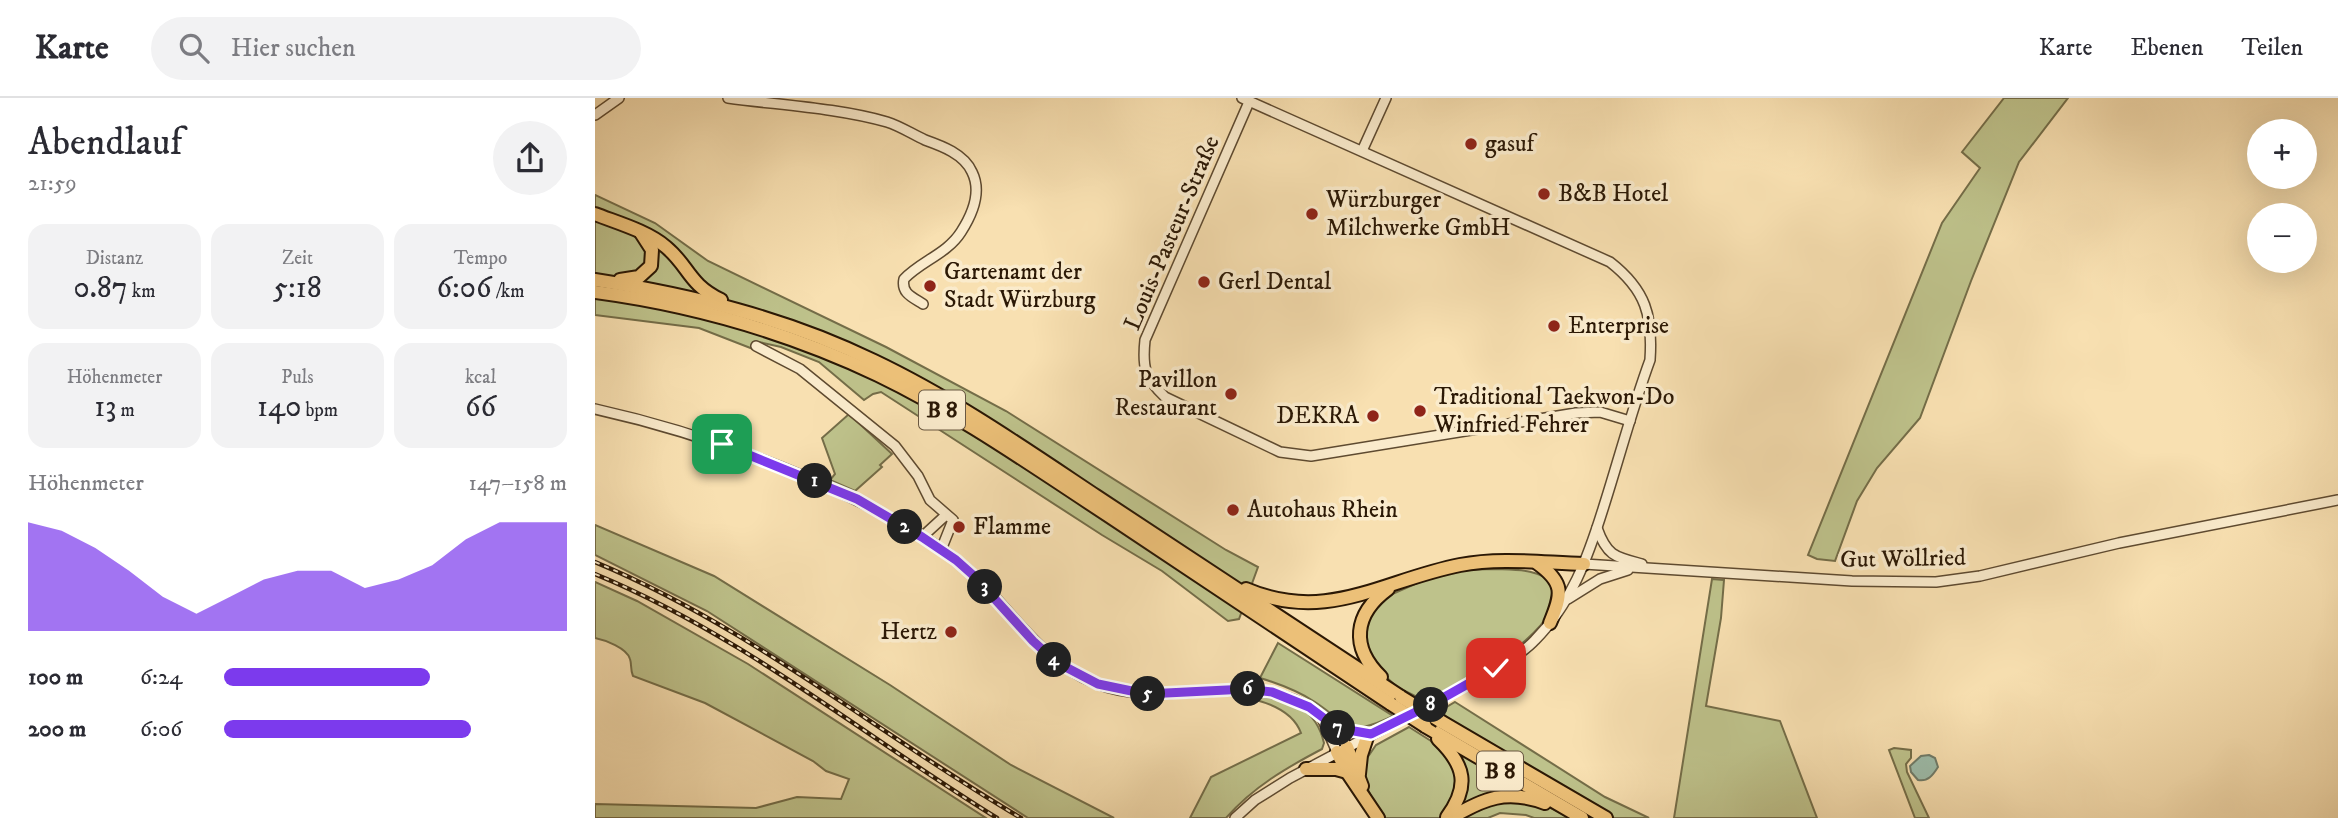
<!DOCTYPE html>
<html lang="de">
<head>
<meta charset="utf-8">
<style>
	:root { --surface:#fff; --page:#f2f2f3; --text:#2b2b33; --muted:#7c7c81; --line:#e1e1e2; --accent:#7c3aed }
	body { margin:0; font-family:"IM FELL DW Pica",serif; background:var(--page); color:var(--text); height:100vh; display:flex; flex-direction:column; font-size:26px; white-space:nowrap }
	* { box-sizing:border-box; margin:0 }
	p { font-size:23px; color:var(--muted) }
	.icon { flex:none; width:38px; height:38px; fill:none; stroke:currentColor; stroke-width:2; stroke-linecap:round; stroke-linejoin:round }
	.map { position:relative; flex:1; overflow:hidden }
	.details { display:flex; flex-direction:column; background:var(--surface); width:595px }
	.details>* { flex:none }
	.tools { position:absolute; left:1652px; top:21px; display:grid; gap:14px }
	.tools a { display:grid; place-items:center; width:70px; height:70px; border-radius:50%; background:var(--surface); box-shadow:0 7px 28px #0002; font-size:35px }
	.pin { position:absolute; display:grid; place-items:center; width:60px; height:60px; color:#fff; margin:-30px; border-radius:14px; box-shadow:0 4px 10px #0006 }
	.km { position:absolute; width:35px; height:35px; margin:-18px; border-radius:50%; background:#222; color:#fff; font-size:19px; line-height:35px; text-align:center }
	.round { display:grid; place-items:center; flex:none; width:74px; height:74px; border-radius:37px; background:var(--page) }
	.headline { display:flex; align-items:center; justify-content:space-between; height:119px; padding:0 28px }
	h1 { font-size:38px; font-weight:600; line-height:52px }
	.stats { display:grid; grid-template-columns:repeat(3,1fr); gap:10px; height:119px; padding:7px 28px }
	.stats div { display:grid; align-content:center; border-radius:18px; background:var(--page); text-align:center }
	.stats b { font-size:30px; font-weight:600 }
	.stats small { font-size:19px; font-weight:400 }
	.stats p { font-size:19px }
	.chart { height:196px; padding:14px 28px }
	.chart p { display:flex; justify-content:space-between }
	.chart svg { width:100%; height:126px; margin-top:7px; fill:var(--accent); opacity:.7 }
	ul { padding:0 28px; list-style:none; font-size:23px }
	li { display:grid; grid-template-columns:112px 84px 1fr; align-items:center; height:52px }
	li i { height:18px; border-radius:9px; background:var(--accent) }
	header { display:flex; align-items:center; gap:42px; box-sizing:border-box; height:98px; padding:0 35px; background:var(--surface); border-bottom:2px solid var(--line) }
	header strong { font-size:33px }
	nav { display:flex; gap:38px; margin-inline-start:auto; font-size:24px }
	.search { width:490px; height:63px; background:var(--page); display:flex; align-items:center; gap:18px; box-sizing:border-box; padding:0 24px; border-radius:38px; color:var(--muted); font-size:26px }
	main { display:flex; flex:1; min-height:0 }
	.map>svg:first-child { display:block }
</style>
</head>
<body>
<header>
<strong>Karte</strong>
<div class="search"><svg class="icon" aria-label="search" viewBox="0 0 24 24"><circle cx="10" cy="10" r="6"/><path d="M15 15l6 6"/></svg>Hier suchen</div>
<nav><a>Karte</a><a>Ebenen</a><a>Teilen</a></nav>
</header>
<main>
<section class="details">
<div class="headline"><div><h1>Abendlauf</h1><p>21:59</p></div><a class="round"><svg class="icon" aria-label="share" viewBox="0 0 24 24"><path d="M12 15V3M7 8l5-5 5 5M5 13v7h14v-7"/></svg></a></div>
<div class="stats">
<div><p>Distanz</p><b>0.87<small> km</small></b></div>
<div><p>Zeit</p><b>5:18</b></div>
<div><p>Tempo</p><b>6:06<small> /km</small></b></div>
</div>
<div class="stats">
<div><p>Höhenmeter</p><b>13<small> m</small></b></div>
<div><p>Puls</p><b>140<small> bpm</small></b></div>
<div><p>kcal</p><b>66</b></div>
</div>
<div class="chart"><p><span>Höhenmeter</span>147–158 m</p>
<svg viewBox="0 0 160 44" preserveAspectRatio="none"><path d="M0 44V6L10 9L20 15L30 23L40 32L50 38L60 32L70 26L80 23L90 23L100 29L110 26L120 21L130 12L140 6L150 6L160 6V44z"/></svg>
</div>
<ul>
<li><b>100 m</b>6:24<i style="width:60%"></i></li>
<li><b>200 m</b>6:06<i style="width:72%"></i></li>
</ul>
</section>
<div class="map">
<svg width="1743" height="720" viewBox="0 0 1743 720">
	<rect width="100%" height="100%" fill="#f8e0b1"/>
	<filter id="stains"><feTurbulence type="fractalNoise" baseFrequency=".00286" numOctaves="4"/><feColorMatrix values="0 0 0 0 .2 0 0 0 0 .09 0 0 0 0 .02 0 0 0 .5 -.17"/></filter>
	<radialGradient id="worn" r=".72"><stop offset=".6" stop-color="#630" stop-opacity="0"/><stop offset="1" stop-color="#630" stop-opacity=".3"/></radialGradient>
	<g fill="#bec28b" stroke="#746d48" stroke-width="2">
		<polygon points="1409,0 1473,0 1424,64 1376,183 1325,320 1282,370 1262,403 1240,463 1222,461 1213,457 1347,125 1385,70 1367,54"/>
		<polygon points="0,97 60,125 113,163 291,249 411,313 631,452 663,469 644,521 633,523 567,473 507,437 286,294 278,296 269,302 224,264 186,249 164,244 158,251 104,230 0,217"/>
		<polygon points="254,316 297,356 285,367 287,369 260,393 235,382 240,376 227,340"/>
		<polygon points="0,427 119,478 295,587 416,667 519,720 433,720 112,513 0,457"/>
		<path d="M898,471c21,1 45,-1 61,15 -1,8 0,20 -4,27 -15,34 -90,74 -123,91l-30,-15 -27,-25 -7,-36 5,-12 22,-19 41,-18 34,-7z"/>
		<polygon points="1117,481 1129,482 1126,520 1111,608 1185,623 1222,720 1079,720"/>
		<path d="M0,484l42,19 111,63 238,154h-391v-14l161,4 41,-11 44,2 8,-20 -23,-8 -13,-10 -108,-58 -72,-27c-3,-7 -1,-11 -3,-17 -3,-11 -25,-19 -35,-21z"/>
		<path d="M683,545l115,73c-46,22 -42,10 -78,-14 -17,-11 -35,-18 -55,-24z"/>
		<path d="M663,594c32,7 58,16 66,51l-2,6c-36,19 -69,38 -96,69h-36l21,-41 90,-44c-7,-19 -26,-28 -45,-33z"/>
		<polygon points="860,604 1010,699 1054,720 1017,720 855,622 845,613"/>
		<path d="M814,629l33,21 16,29 -8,32 -9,9h-58c-12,-21 -22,-36 -20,-61l4,1 9,-13z"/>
		<polygon points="855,647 930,696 855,718 867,696"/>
		<polygon points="1299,650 1316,652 1316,660 1311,666 1312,674 1334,720 1320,720 1294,652"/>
		<polygon points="908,700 950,707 975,720 939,720 931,717 905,715 893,720 862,720"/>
	</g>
	<path fill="#9dbdab" stroke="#6f7b69" stroke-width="2" d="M1334,657l6,3 3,9c-5,8 -10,15 -20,13l-7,-8 -1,-6 11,-10z"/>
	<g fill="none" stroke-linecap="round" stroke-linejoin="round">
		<g stroke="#5e4a30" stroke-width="12">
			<g id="minor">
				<path d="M133,0c51,7 110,10 159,24 13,4 25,12 38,18 17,6 39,14 47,32 10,20 0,43 -11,60 -14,22 -40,29 -57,47 -3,14 8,18 19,25"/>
				<path d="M654,4l-104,238c-3,28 0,38 20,57l115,55 31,4 265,-43 24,-1 30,9"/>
				<polyline points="0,17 24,0"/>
				<polyline points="767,53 791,0"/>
				<polyline points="161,248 205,271 300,348 323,378 335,402 358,422 346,452"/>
				<path d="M0,311c72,16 139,38 206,66 53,23 106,48 153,83 52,40 78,99 141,125 72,30 155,-18 222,29 6,4 15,10 20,16 4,6 7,13 10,19"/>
				<path d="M1002,430c10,28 18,29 45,36"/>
				<polyline points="327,439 351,417"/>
				<polyline points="989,466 1257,483 1341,484 1385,478 1524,445 1743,402"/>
				<polyline points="973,501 1005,481 1033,472"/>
				<polyline points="727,620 742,654"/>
				<polyline points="742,630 775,636"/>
				<path d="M640,720l20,-18 35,-22 206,-109c14,-9 28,-17 39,-29 36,-36 53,-83 68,-131 16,-50 29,-100 47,-149 3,-44 -4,-70 -40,-98l-368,-164"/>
			</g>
		</g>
		<g stroke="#2b1805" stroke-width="16">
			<g id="highway">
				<path d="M0,116c23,9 52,17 71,33 23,19 22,37 55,53"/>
				<path d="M0,182c96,15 191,38 279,81 78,37 150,87 222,135 101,67 203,134 305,201"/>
				<polyline points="25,182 44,179 56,168 57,152 46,135"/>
				<path d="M0,194c98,13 194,41 283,83 81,39 156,92 231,141 94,62 188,125 282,188"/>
				<path d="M942,465c28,20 25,31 13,60"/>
				<path d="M651,491c81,35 137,-9 214,-24 40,-8 84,-2 124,-1"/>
				<path d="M786,579c-31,-30 -27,-63 7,-88"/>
				<polyline points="845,623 1011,720"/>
				<polyline points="830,628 987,720"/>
				<path d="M843,641c27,26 32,47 9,78"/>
				<polyline points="752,649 767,688"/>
				<polyline points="742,654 752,674 783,720"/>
				<polyline points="711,671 741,671 752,674"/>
				<polyline points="764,676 766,657 772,639"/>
				<path d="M856,720c33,-20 56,-29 94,-15"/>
			</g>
		</g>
		<use href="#minor" stroke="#faebcc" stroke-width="9"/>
		<use href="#highway" stroke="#ecc078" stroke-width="12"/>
		<g stroke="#2b1805" stroke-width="4.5">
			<g id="rail">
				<path d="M0,464c154,64 283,172 426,256"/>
				<path d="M0,476c146,60 269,162 402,244"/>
			</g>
		</g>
		<use href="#rail" stroke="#faebcc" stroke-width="2" stroke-dasharray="5" stroke-linecap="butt"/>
		<g stroke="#2b1805" stroke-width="16" stroke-linecap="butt">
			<g id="highway-bridge">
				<polyline points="806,599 845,623"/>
				<polyline points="796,606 830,628"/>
			</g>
		</g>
		<use href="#highway-bridge" stroke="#ecc078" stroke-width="12"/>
	</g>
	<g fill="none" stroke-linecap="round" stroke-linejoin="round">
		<g stroke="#fff" stroke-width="14">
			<polyline id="route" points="127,346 262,401 327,439 361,462 379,478 438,543 461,564 503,586 551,596 652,591 677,594 714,609 742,630 776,636 839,605 901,570"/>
		</g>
		<use href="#route" stroke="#7c3aed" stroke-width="9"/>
	</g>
	<g fill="#8f2418" stroke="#faebcc" stroke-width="2.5">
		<circle cx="876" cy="46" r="7"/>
		<circle cx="949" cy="96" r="7"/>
		<circle cx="717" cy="116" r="7"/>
		<circle cx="609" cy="184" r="7"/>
		<circle cx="335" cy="188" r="7"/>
		<circle cx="959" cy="228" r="7"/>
		<circle cx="636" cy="296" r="7"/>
		<circle cx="825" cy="313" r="7"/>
		<circle cx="778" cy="318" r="7"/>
		<circle cx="638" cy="412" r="7"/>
		<circle cx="364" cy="429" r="7"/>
		<circle cx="356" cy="534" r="7"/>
	</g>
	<g text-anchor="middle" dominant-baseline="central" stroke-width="7" stroke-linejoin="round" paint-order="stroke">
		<g fill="#faebcc" stroke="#695741" stroke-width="2">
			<rect x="324" y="292.5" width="46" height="39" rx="5"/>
			<rect x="882" y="653.5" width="46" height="39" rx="5"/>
		</g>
		<g font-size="23" font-weight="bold" fill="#2b1805">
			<text x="347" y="312">B 8</text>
			<text x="905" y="673">B 8</text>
		</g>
		<g font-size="24" fill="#2b1805" stroke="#faebcc" text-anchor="start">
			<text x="890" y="46">gasuf</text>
			<text x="963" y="96">B&amp;B Hotel</text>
			<text x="731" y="102">Würzburger<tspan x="731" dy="28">Milchwerke GmbH</tspan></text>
			<text x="349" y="174">Gartenamt der<tspan x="349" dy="28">Stadt Würzburg</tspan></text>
			<text x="623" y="184">Gerl Dental</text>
			<text x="973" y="228">Enterprise</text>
			<text x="622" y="282" text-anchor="end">Pavillon<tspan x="622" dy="28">Restaurant</tspan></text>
			<text x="839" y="299">Traditional Taekwon-Do<tspan x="839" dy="28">Winfried Fehrer</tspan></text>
			<text x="764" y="318" text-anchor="end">DEKRA</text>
			<text x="652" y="412">Autohaus Rhein</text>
			<text x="378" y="429">Flamme</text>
			<text x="342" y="534" text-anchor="end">Hertz</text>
		</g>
		<g font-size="24" fill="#2b1805" stroke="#faebcc">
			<text transform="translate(577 135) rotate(-67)">Louis-Pasteur-Straße</text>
			<text transform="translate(1308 461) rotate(-1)">Gut Wöllried</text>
		</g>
	</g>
	<rect width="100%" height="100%" filter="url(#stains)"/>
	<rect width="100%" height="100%" fill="url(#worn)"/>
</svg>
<div class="tools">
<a>+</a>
<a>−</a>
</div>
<div class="pin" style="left:127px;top:346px;background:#1e9e55"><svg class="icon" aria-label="arrive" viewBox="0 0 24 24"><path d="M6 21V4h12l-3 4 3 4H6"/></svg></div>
<div class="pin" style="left:901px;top:570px;background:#d93025"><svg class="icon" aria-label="check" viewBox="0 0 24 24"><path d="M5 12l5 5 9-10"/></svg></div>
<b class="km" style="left:220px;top:383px">1</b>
<b class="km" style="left:310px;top:429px">2</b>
<b class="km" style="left:390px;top:489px">3</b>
<b class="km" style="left:459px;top:562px">4</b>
<b class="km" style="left:553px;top:596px">5</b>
<b class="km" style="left:653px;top:591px">6</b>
<b class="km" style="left:743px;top:630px">7</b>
<b class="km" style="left:836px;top:607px">8</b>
</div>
</main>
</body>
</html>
